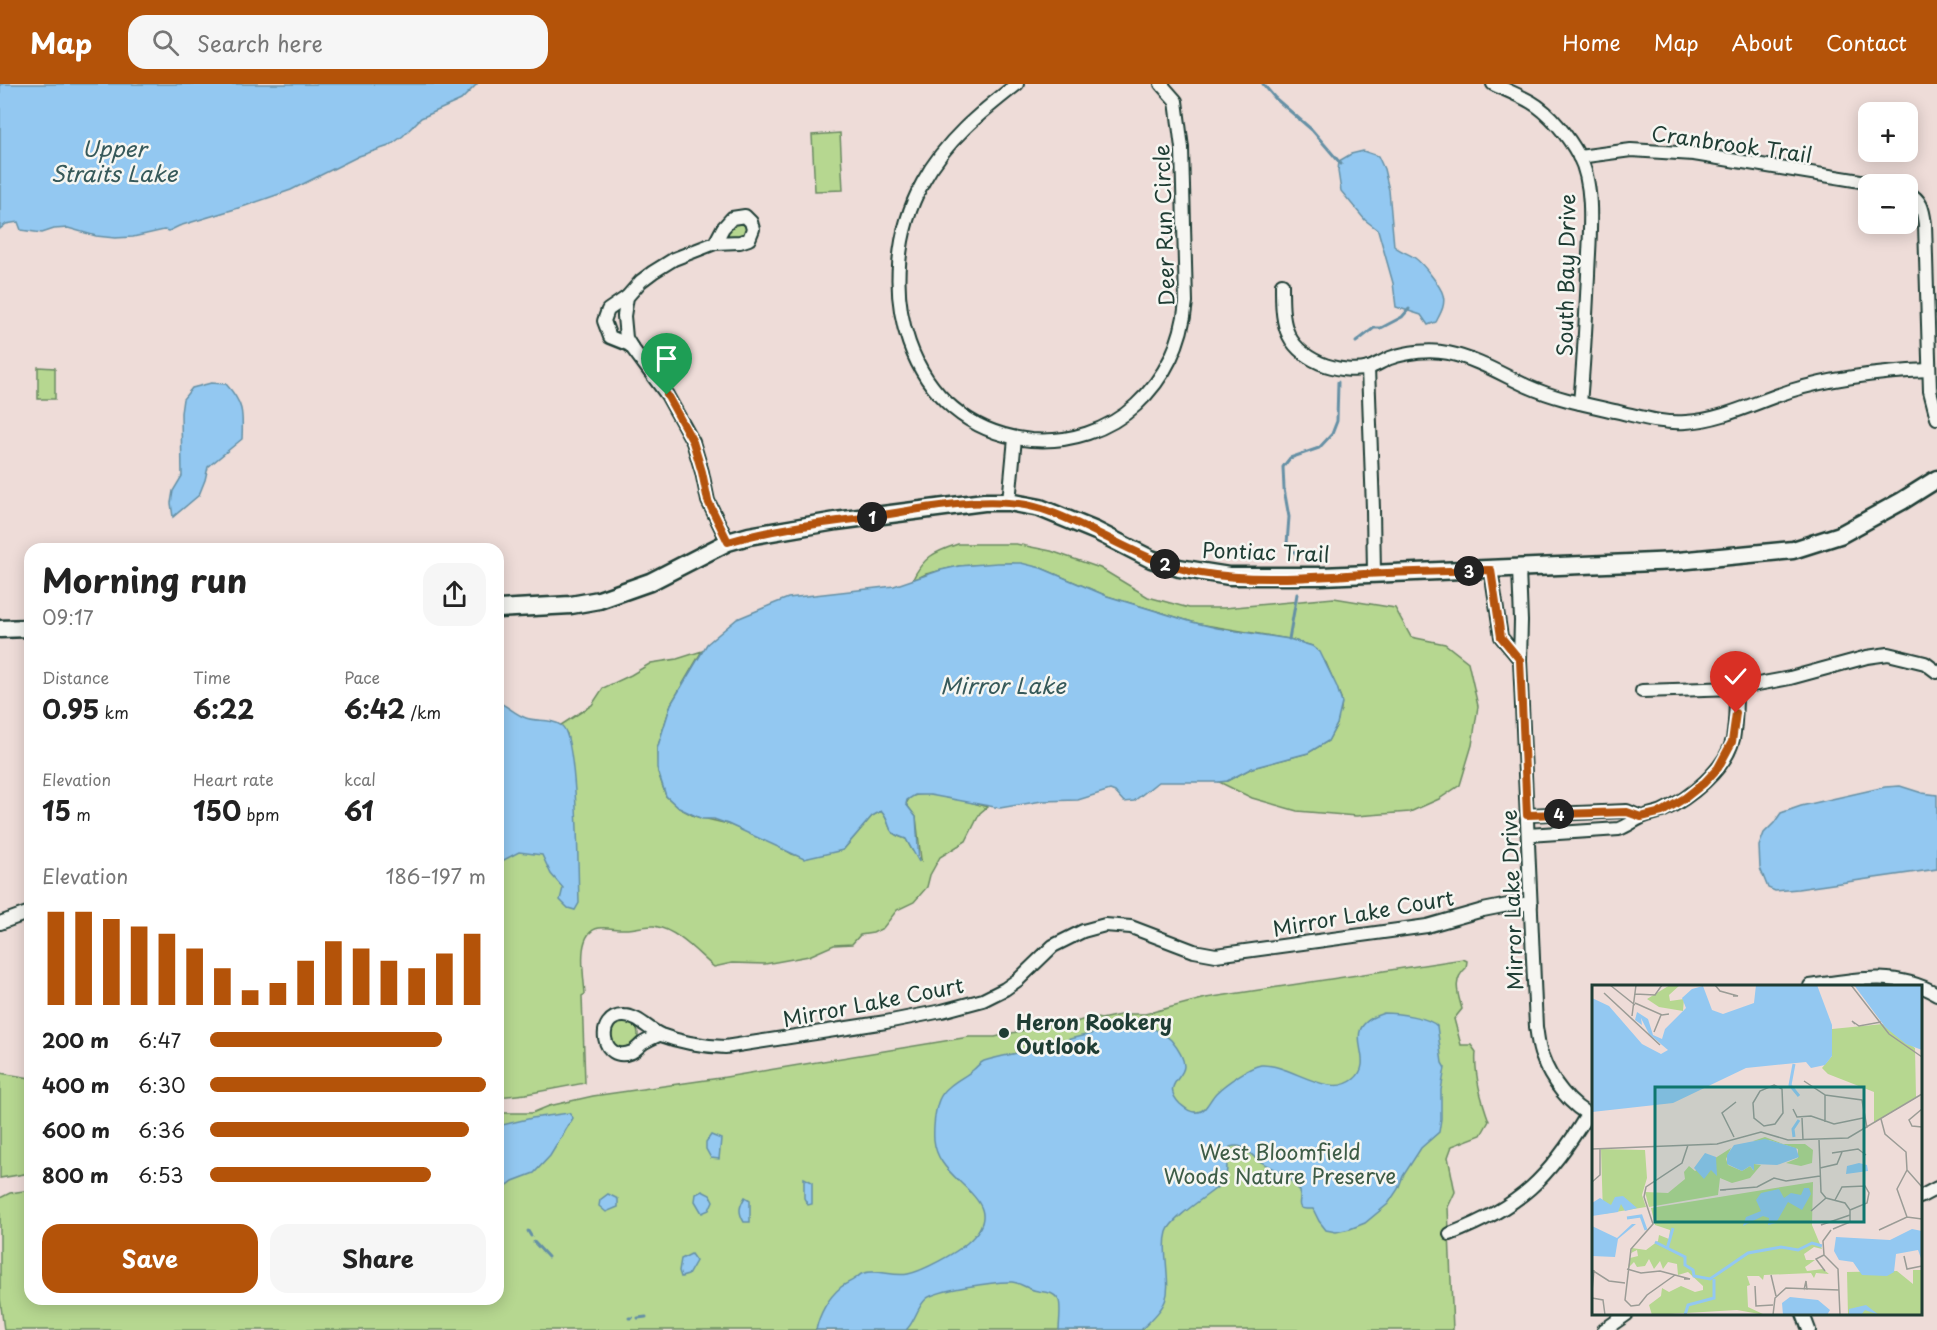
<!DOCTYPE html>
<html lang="en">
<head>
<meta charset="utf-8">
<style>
	:root { --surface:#fff; --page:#f6f6f6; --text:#222; --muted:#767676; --accent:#b45309 }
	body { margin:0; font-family:"Playpen Sans",sans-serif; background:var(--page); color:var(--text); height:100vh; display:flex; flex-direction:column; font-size:22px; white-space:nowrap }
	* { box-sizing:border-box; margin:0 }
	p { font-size:20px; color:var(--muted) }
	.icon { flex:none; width:33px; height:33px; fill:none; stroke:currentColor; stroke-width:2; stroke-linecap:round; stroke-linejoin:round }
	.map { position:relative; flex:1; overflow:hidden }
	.sheet { position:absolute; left:24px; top:459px; width:480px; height:762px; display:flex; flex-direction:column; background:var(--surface); border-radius:18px; box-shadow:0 3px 15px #0003 }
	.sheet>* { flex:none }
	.controls { position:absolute; left:1858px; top:18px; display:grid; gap:12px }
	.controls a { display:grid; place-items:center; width:60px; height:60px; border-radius:12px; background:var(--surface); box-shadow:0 3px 15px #0003; font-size:30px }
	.pin { position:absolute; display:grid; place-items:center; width:51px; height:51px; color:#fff; margin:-62px -26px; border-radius:50% 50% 50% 0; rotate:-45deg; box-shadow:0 0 6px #0007 }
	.pin .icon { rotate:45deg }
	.km { position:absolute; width:30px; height:30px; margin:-15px; border-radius:50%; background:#222; color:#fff; font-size:16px; line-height:30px; text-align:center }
	.round { display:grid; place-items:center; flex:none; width:63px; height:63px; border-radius:18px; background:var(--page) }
	.overview { display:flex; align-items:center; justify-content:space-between; height:102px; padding:0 18px }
	h1 { font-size:33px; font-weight:700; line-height:45px }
	.metrics { display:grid; grid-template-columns:repeat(3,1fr); gap:9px; height:102px; padding:6px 18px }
	.metrics div { display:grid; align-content:center }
	.metrics b { font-size:26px; font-weight:700 }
	.metrics small { font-size:16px; font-weight:400 }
	.metrics p { font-size:16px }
	.chart { height:168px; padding:12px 18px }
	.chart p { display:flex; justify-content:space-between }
	.chart svg { width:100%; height:108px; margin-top:6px; stroke:var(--accent); stroke-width:6 }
	.button { display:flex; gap:12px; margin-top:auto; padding:12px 18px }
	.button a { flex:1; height:69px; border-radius:18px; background:var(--accent); color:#fff; font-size:24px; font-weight:700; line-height:69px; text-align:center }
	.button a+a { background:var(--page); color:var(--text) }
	ul { padding:0 18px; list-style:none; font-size:20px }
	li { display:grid; grid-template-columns:96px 72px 1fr; align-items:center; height:45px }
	li i { height:15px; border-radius:8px; background:var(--accent) }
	header { display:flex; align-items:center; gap:36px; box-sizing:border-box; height:84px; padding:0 30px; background:var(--accent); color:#fff }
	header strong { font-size:28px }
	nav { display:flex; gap:33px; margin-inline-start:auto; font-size:21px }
	.search { width:420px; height:54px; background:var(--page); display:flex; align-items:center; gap:15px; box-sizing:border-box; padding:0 21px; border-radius:18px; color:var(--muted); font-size:22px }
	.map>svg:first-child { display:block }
</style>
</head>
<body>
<header>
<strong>Map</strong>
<div class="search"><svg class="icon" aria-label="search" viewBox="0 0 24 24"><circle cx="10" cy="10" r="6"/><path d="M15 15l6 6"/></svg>Search here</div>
<nav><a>Home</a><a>Map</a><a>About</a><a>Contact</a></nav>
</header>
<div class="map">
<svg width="1937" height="1246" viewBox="0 0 1937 1246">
	<rect width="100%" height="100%" fill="#eedcd8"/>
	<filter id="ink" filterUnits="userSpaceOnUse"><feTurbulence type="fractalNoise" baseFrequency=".0167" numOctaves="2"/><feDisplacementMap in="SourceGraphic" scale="12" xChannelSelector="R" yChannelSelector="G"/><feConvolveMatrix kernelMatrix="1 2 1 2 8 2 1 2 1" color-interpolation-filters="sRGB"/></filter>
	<g filter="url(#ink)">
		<g fill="#b6d790" stroke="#6a8a62" stroke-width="1.5">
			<polygon points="840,49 843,106 815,107 812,51"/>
			<polygon points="740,137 746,139 748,144 744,152 727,153 726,150 734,138"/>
			<polygon points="38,283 55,284 55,315 38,315"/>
			<path d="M958,460h58l35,7 49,17 48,29 41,11h35l110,-10 61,10 16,29 34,7 23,18 10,44 -6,39 -12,40 -21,14 -29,13 -54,4 -59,-5 -45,-13 -33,-16 8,-1 25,-13 56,-15 20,-12 9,-17 1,-9 3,-5v-12l-15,-35 -14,-17 -23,-7 -90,-15 -92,-28 -66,-28 -30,-5 -52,3 -33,8 -14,7c11,-24 22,-29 46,-37z"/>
			<path d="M702,567l-31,53 -14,45 1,23 8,24 13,12 15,8 34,8 48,20 16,10 15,4 18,-6 18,-2 29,-34 9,-5c14,16 1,20 25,28l6,11 9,10 -5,-43 -10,-13 4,-7c20,-8 57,4 77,10l-7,6 -14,28 -26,16 -10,18 -3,12 -13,15 -17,8 -14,18 -10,5 -13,2 -8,9 -18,1 -25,11 -44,8 -33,-1 -18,4c-17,-14 -36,-37 -60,-41 -10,-1 -21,4 -32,3 -7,0 -15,-2 -23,-1 -24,4 -15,48 -14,66l-3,2 3,87 -59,11 -28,3v-316l75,-4 -6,-43 -6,-9 31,-20 11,-17 28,-13 20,-12 26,-4z"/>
			<path d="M1463,875l4,2 -1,7c-14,12 -8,26 -4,41l-8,10 7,26h10l5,7c-2,22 5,47 13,69l-8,14 -29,11 -4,11 7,35 -7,15 5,123h-1449l-4,-32v-100l10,-5 20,-3v109h468v-186h34l17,-7 44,-10 127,-18 249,-41h26l64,-15 10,2 23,-7 9,2 24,-5h20l61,-16z"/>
			<circle cx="624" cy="950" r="14"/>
			<polygon points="0,989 30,994 30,1089 0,1094"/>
		</g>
		<g fill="#93c8f1" stroke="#6590a5" stroke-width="1.5">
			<polygon points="0,0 477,0 461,16 421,34 403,52 389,62 359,72 291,106 245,122 179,142 169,147 164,146 133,153 115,154 96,152 68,144 54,145 42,149 21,146 18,138 6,140 0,145"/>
			<path d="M1363,67l15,5 6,13 5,21 5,56c7,6 14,7 21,12 7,5 26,28 28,37 3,10 -3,19 -7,27l-8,3 -7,-10 -25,-8 -3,-24 -15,-53 -13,-10 -24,-29 -3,-20 1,-10 12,-7z"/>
			<path d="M211,299l15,1c18,20 17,29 16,55l-34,28 -3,13 -6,15 -26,22 -2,-14 2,-12 9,-15 -1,-63 2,-14 9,-11z"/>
			<path d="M997,479h24l20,5 66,28 85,26 25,6 72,11 23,7 8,6 17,35 5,16 -5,21 -9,17 -20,12 -56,15 -25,13 -8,1h-61l-24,19 -10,1 -9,-10 -5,-2 -32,10 -36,1 -42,7 -70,-13h-15l-8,5 -1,4 10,13 3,45 -13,-23c-24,-8 -11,-12 -25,-28l-9,5 -29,34 -39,9 -76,-35 -14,-5h-12l-23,-11 -13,-12 -9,-28v-19l14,-45 36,-60 30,-25 36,-15 15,-6 106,-12 47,-16 18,-4z"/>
			<path d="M498,618c10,4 18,13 28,16 11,4 25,0 36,8 16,12 16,151 17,177l-4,7 -7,-2 -8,-8 3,-12 -12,-14 -9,-19 -23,-3 -21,11z"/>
			<polygon points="1900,702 1922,709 1937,711 1937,785 1798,805 1775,807 1768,804 1760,784 1759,762 1764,749 1774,739 1781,729 1801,722 1885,703"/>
			<path d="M1384,929c12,0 45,4 53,13l5,37 3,5 -4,22v29l-2,13 -18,16 -18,28 -5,13 -10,15 -23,19 -15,6 -14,3 -10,-2 -7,-9 -6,-12c-21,1 -11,-6 -13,-18 -14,-19 -24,-19 -42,-31 -10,-7 -13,-17 -28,-13 -6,11 0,24 -6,35 -12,11 -53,36 -57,50 -2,7 -2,19 -1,28 3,39 5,41 -25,70h-82c0,-7 3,-27 -1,-31 -6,-8 -12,-6 -20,-8 -10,-1 -16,-8 -26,-9 -15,-1 -76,8 -86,17 -9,8 -11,23 -20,31h-90c3,-15 12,-32 24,-42 4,-4 11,-6 16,-10 4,-3 4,-4 8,-5 14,-4 29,4 44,1 15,-3 48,-21 59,-31 41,-36 -7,-53 -25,-81 -10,-15 -9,-29 -7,-46 2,-12 4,-21 14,-29 8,-7 17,-11 24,-17 4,-3 6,-7 11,-9 13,-4 25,-6 38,-9 33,-8 96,-30 128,-24 8,2 16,7 21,12 5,6 13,17 13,26 0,13 -23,19 -4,38 5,4 10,9 17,8 9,0 13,-13 19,-19 9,-9 33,-26 45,-28 29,-2 67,35 93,14 25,-21 -20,-50 30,-66z"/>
			<polygon points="569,1029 573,1034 550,1072 534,1089 513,1097 503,1105 498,1127 498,1042 532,1034"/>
			<polygon points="711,1051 721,1055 719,1075 711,1074 706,1065 706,1058"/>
			<polygon points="804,1094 812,1098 812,1120 808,1121 804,1114"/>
			<polygon points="702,1107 710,1111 713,1117 709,1126 702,1129 695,1117 696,1110"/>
			<polygon points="608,1110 618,1115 618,1123 606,1128 599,1122 600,1116"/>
			<path d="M745,1113l5,3v22h-6c-6,-10 -5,-15 1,-25z"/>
			<polygon points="691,1170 696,1177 688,1191 681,1193 679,1187 681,1175"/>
		</g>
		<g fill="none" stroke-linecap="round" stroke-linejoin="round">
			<g stroke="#6590a5" stroke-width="3">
				<polyline points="1263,0 1275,14 1312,46 1341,80"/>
				<polyline points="1356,258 1374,244 1381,244 1402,233 1409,225"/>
				<polyline points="1296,470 1287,460 1289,433 1284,405 1283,383 1290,374 1319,364 1332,350 1337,337 1338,298"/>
				<polyline points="1289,555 1297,510"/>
				<polyline points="528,1147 531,1152"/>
				<polyline points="534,1158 548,1173"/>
				<polyline points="629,1234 632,1234"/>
				<polyline points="638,1234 646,1233"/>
			</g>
			<g stroke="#1f3d34" stroke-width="16">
				<g id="street">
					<path d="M1017,0c-36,28 -72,57 -94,98 -54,98 -19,245 108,258 38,3 77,-9 105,-35 30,-28 46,-62 50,-103l-4,-154 -6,-47 -15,-17"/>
					<path d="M1493,0c13,6 26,11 38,18 19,11 37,34 48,54 17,32 10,84 9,119 -2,43 -4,85 -8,128"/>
					<polyline points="1579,73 1631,66 1694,70 1879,100"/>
					<path d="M1908,109c14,7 15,17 17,31l5,167 7,27"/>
					<polyline points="715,159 740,158 749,155 753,145 751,138 745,132 732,134 723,144 715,159 674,175 653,188 641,197 627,213 624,232 626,254 630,261 667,311 693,358 702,388 708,417 728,458"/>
					<path d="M1282,200c0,36 0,62 38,79 14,6 34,9 49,5 7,-3 14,-7 21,-10 17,-6 40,-9 58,-5 29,6 53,21 79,33 29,13 61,19 92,26 22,5 44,12 67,10 36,-2 70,-20 104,-31 45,-14 92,-19 139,-21"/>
					<polyline points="627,213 608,226 604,237 610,253 630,261"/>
					<polyline points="1368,284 1373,425 1374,490"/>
					<polyline points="1009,418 1015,354"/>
					<path d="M1519,485l2,52 -1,39 16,367c2,10 2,20 6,29 8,23 28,51 52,61"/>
					<polyline points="1491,486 1501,553 1520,576"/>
					<polyline points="1642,607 1736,604 1790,594 1867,573 1888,570 1925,579 1937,588"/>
					<polyline points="1527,731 1627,727 1641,733"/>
					<path d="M1528,751l91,-6c8,-3 13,-7 21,-11 7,-4 15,-4 22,-7 27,-12 64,-42 71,-72 3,-17 3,-34 3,-51"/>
					<polyline points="0,839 30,828"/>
					<path d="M1810,902c45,-7 86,-16 127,8"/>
					<path d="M659,951c-5,2 -11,5 -16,8 -4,3 -7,7 -11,9 -31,13 -38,-37 -8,-36 14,0 25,14 37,19 21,8 42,11 64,12l161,-25 56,-11 41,-11 22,-11 14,-10 34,-33 30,-15 22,-6 26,2 63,24 22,4 211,-29 56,-16 30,-6h18"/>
					<polyline points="1920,1113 1937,1104"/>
					<path d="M1450,1150c70,-27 99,-56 137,-119"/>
					<polyline points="1803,1230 1809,1246"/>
					<polyline points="1604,1246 1627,1230"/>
				</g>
			</g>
			<g stroke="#1f3d34" stroke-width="21">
				<g id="secondary">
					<polyline points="498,525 571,521 599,516 650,498 728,458 749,452 836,437 984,418 1009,418 1040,424 1096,447 1151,475 1179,484 1229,492 1322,492 1678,477 1793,466 1840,451 1902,417 1937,395"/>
					<polyline points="0,545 30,544"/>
				</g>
			</g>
			<use href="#street" stroke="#f6f6f2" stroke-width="12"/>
			<use href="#secondary" stroke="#f6f6f2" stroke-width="16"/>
		</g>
	</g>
	<g fill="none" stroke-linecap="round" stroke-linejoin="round" filter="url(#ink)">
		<g stroke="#fff" stroke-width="12">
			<path id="route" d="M667,311l26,47 9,30 6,29 20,41c47,-14 95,-19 143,-25 52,-8 121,-24 171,-8 55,18 101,55 159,64 53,9 109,4 163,1 42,-2 85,-3 127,-4l10,67 19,23 7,155 100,-3 14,5 21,-5 23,-14 19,-15 14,-15 14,-26 4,-29"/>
		</g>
		<use href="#route" stroke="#b45309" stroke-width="8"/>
	</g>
	<circle fill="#1f3d34" stroke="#f6f6f2" stroke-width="2" cx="1004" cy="949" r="6"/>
	<g text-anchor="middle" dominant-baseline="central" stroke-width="5" stroke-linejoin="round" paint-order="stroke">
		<g font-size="21" fill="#1f3d34" stroke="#f6f6f2">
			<text transform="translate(1732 59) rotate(8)">Cranbrook Trail</text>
			<text transform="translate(1163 141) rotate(-92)">Deer Run Circle</text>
			<text transform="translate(1565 191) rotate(-89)">South Bay Drive</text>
			<text transform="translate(1266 467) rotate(2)">Pontiac Trail</text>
			<text transform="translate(1511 816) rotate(-92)">Mirror Lake Drive</text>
			<text transform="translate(1363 828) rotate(-10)">Mirror Lake Court</text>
			<text transform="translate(873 917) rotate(-11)">Mirror Lake Court</text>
		</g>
		<g font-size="21" font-weight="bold" fill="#1f3d34" stroke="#f6f6f2" text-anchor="start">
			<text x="1016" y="937">Heron Rookery<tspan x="1016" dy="24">Outlook</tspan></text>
		</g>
		<g font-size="21" fill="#3d5c46" stroke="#f6f6f2">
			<text x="1280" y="1067">West Bloomfield<tspan x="1280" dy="24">Woods Nature Preserve</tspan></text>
		</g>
		<g font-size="22" font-style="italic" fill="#36595a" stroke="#f6f6f2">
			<text x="114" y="63">Upper<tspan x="114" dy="25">Straits Lake</tspan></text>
			<text x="1003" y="600">Mirror Lake</text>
		</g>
	</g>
	<g transform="translate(1592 901)">
		<rect width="330" height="330" fill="#eedcd8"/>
		<path d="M78,0h10l-11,10 1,6 14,-2 -1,12 -24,-4 -12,-8zM291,39l32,24 1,49 -42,26v-31l-46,-18 -6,-6 10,-12v-27zM173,152l18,7h22l8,6 -1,13 -11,3 -15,-3 12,-5v-9l-29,-9 -16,1zM139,163l-5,11 2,6 14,6 8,-5 3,4 1,-6 7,1 -11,13 -18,5 -12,-5 -2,17 -69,12 -4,-15 23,1 17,-14 -1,-7 5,-6 6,5zM9,164l44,1 2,28 -5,17 4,12 -43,7zM221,197l-1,43 10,24 -8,-2 -10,7 2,6h9l-10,7 2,4 16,-2 6,5 -13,-1 -2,5 -3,-5 -47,2 -1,5 -4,-4h-12l3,9 -3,1 1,21 17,8 -28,-5 -85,5 -3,-10 12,-9 1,-8 7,4 12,-6 14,6 8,-2v-4l-15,-14 -10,3 -1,-11 -9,-2 -5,7 -3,-8 -6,8 -5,-10 -4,7 -8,1 -3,-5 -6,6 2,-10 8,-2 -1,-6 -6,3 1,-5 14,2 12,-9 1,-6 10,4 1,-9 -15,-5 -4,-17zM321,285h9v45h-74l-1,-43 50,-1 16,13z" fill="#b6d790"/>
		<path d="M164,0h61l15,40v31l-7,9 -14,3 -5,-6 -60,6 -73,35 -81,9v-114l17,8 33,38 19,10 7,-4 -19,-16 -8,-16 1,7 -7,-5 2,-8 11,7 5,16 9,4 3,-10 21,-21 -4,-10 10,-9 11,-3 9,24 11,4 31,-11zM262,0h68v65l-16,-6 -21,-17zM173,154l31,9 3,9 -22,8 -23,-1v7l-4,-5 -8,5 -15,-7v-9l7,-10zM113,168l11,4 1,19 -6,-6 -7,9 -10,-11zM267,178l8,2 1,6 -22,3 1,-8zM212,203h5l2,6 -9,16 -14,-8 -12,21 -8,2 1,-7 -6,-2 -20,10 3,-9 15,-6 -5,-11 5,-7 18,-4 5,9 7,-5 10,2zM31,211l14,12 -12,3 -4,-7 -3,8 -26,4v-13l8,-5 11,7 4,-8zM40,239h4l-18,15 -3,18 -23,-1v-30l25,12zM320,244l10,2v30l-4,-11 -22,4 -2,18 -7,4 -25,-1 -9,-13 -14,-2 -5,-9 2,-14 54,3zM198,312l28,3 12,10 -3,5h-44l-1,-12zM274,320l13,10 -14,-5 -4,5h-12v-6z" fill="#93c8f1"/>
		<path fill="none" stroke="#93c8f1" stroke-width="3" d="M202,79l-4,21 9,11M202,152l-1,-8 6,-9M35,233l14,-2 5,14M63,257l30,15v8l8,5 1,6 16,3 38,-26 33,-6 17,3 14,-7 10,3M75,264l6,-21M93,330l3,-10 26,-7v-19"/>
		<path fill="none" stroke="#9b9c96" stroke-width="1.5" d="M18,0l25,20M123,0l5,6 18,5h-5M259,0l38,49 33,23M12,8l56,52M43,9l20,1 7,-10M43,18l27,12 7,-1M40,31l4,-31M263,39l-3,-3 7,5 22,-4M62,47l7,-17M212,96l21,14v27M182,100l8,4 1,24 -8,11 -11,2 -10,-8 -1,-15 7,-12zM233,110l37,5 5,28M140,120l4,-3 -14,11 12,24M201,124l4,8 14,-1 23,8 29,-6M330,124l-13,11 3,6 10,1M210,133l1,22M289,134l4,15 21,18 1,18 15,17M227,155l2,52 5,6 19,5 5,7v12l-17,7M0,164l125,-5 44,-12 27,8 60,-2 74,-44M240,168l26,-4 8,6M228,183l17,-4 5,-12M0,197l8,-7v-26M134,205h-6l37,-3 17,-9 12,3 34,-5M243,215l7,-13 23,-1 4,7 -2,10 -17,7M219,226l15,-13M315,232l-10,-28 10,-19M229,240l29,-10M239,245l-8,11 1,14 14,14 2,46M287,245l28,-13 15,2M232,270l-8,4 9,12M312,271l3,13 15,-3M35,284l14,4 19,-2 30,8h-6M0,285l17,11 16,2M83,290l-28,20 -8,10 -8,1 -6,-6 6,-51 22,-25 -9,-27 2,-10 36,-24 6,-18M179,290l5,21M163,301l1,20 17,-1M212,305l2,-9 1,9M0,306l2,-21M0,313l11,2 2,15M181,330l2,-17 11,-10 53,2"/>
		<path fill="#0f766e" fill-opacity="0.15" stroke="#0f766e" stroke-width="3" d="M63,102h209v135h-209z"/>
		<rect width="330" height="330" fill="none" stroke="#1f3d34" stroke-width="3"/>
	</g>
</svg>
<div class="controls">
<a>+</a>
<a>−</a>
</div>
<div class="pin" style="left:667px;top:311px;background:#1e9e55"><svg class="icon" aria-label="arrive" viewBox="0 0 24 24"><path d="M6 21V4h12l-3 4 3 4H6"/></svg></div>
<div class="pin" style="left:1736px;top:629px;background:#d93025"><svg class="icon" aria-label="check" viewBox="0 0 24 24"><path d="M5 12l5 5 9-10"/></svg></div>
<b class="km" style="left:872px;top:433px">1</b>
<b class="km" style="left:1165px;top:480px">2</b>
<b class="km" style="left:1469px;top:487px">3</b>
<b class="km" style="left:1559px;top:730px">4</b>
<section class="sheet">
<div class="overview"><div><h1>Morning run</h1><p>09:17</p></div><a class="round"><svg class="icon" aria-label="share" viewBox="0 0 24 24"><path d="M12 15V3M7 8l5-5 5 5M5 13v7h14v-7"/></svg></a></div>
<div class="metrics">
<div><p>Distance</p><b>0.95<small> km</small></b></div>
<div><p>Time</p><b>6:22</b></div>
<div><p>Pace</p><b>6:42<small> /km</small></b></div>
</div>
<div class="metrics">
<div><p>Elevation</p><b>15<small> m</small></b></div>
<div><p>Heart rate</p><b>150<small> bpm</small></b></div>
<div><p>kcal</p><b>61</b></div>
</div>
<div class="chart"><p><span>Elevation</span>186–197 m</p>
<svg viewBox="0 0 160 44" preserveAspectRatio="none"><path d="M5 44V6M15 44V6M25 44V9M35 44V12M45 44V15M55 44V21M65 44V29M75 44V38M85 44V35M95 44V26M105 44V18M115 44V21M125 44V26M135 44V29M145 44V23M155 44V15"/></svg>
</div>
<ul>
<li><b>200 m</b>6:47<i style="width:84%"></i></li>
<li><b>400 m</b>6:30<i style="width:100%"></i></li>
<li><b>600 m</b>6:36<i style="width:94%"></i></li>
<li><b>800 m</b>6:53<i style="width:80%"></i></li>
</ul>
<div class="button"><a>Save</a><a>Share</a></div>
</section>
</div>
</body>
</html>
